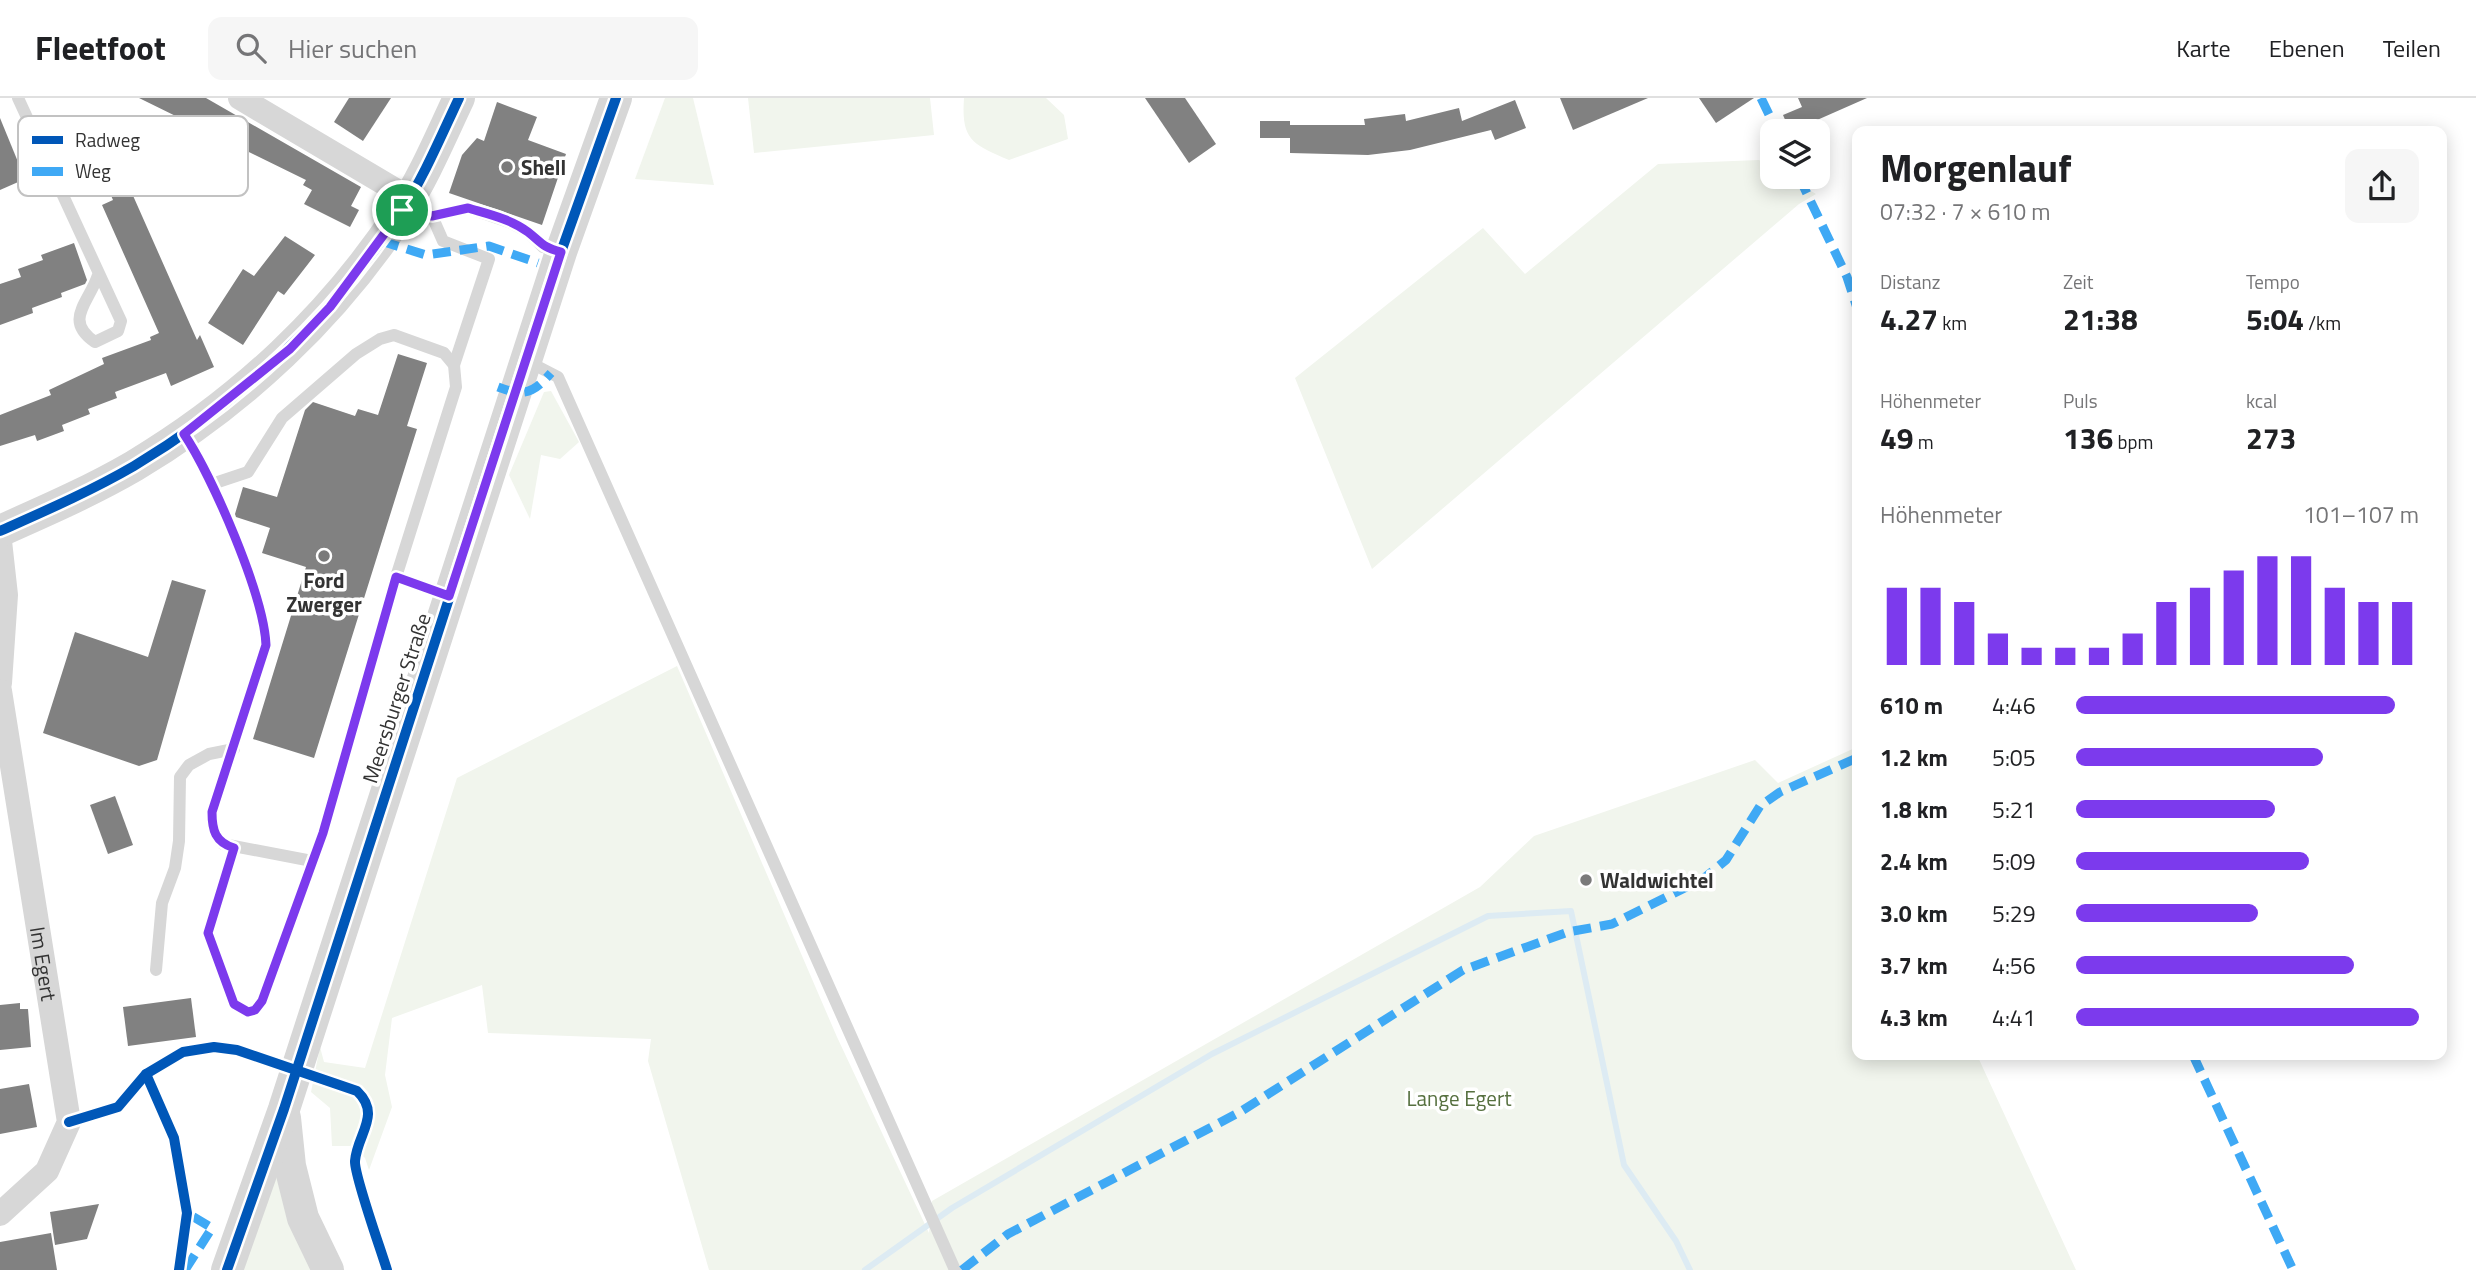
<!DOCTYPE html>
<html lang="de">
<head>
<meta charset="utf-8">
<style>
	:root { --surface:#fff; --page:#f6f6f6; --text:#202124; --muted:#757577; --line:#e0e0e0; --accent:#7c3aed }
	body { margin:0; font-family:"Titillium Web",sans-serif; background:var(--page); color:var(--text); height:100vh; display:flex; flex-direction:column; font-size:26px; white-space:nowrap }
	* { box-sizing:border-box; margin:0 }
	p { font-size:23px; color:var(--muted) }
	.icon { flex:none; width:38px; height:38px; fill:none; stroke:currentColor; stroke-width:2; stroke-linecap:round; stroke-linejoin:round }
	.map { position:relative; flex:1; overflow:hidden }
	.panel { position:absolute; left:1852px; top:28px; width:595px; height:934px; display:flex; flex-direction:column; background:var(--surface); border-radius:14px; box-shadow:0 4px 18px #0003 }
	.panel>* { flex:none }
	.fabs { position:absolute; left:1760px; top:21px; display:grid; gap:14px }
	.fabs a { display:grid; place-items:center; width:70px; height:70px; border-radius:14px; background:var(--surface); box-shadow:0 4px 18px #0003; font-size:35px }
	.pin { position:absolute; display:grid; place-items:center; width:60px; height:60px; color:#fff; margin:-30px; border:4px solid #fff; border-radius:50%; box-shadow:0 2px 7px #0007 }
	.round { display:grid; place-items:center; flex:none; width:74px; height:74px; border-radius:14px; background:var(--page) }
	.overview { display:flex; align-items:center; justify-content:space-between; height:119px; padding:0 28px }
	h1 { font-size:38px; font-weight:700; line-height:52px }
	.stats { display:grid; grid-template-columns:repeat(3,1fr); gap:10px; height:119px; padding:7px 28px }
	.stats div { display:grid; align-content:center }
	.stats b { font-size:30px; font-weight:700 }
	.stats small { font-size:19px; font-weight:400 }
	.stats p { font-size:19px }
	.chart { height:196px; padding:14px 28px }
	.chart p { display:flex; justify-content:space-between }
	.chart svg { width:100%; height:126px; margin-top:7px; stroke:var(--accent); stroke-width:6 }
	ul { padding:0 28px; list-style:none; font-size:23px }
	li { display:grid; grid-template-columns:112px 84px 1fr; align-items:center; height:52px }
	li i { height:18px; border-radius:9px; background:var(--accent) }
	header { display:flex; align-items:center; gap:42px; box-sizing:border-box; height:98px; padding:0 35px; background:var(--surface); border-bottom:2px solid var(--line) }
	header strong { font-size:33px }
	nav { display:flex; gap:38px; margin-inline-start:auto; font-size:24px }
	.search { width:490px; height:63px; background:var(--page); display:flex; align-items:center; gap:18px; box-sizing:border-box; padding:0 24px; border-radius:14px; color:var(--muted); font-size:26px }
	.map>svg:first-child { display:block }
</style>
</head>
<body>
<header>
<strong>Fleetfoot</strong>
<div class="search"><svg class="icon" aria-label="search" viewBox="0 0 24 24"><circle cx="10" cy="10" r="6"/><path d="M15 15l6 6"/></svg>Hier suchen</div>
<nav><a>Karte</a><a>Ebenen</a><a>Teilen</a></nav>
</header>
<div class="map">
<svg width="2476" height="1172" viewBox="0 0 2476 1172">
	<rect width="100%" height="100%" fill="#fff"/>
	<g fill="#f1f5ed">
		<polygon points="665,0 693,0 714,87 635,81"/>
		<polygon points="748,0 930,0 934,37 754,55"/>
		<path d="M964,0h82l18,17 4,24 -59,21c-37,-16 -48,-20 -45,-62z"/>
		<polygon points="1759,62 1773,70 1773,79 1787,79 1816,96 1799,106 1372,471 1295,280 1483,130 1525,176 1658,66"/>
		<polygon points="551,293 579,344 560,361 541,357 530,421 509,377 544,294"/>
		<polygon points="677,568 837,939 929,1135 932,1103 1480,789 1534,738 1755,662 1778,685 1857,649 1857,957 1977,957 2076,1172 709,1172 648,963 651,941 488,935 482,887 392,920 385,977 392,1009 369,1072 365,1060 352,1048 332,1048 330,1010 311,994 320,949 324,964 365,970 457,680"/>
		<polygon points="280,1065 320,1172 242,1172"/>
	</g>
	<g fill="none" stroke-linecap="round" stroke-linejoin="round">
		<polyline stroke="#ddebf3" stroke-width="6" points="865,1172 952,1110 1212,956 1488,818 1571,813 1624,1067 1676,1143 1690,1172"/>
	</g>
	<g fill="#818181">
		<polygon points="139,0 206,0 361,89 351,108 359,112 350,129 304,106 312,92 303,87 306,82"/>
		<polygon points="349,0 391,0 363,43 334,24"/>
		<polygon points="1145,0 1185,0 1216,46 1189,65"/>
		<polygon points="1560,0 1648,0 1573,32"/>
		<polygon points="1699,0 1754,0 1716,25"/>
		<polygon points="1798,0 1867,0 1808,26 1809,28 1790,33 1783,17 1802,9"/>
		<polygon points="1515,2 1526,30 1495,42 1491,32 1410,52 1368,57 1290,55 1290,33 1290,40 1260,40 1260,23 1290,23 1290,27 1365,27 1364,21 1405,16 1406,23 1459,10 1462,23"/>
		<polygon points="497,4 537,19 528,42 566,56 542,127 449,95 462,57 477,40 484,43"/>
		<polygon points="0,20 25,81 0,92"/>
		<polygon points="115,57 197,242 200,237 214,269 171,288 166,275 115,294 117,300 88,311 90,316 62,327 64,333 37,343 35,337 0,348 0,317 51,297 49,292 104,266 102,260 151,242 150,239 159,235 102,107 113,102 97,66"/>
		<polygon points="285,138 315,157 284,197 278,193 243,247 208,225 243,171 254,178"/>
		<polygon points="74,145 87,182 85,186 61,195 62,199 32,210 33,215 0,227 0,186 21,179 18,171 43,162 41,157"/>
		<polygon points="398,256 427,265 407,328 417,331 314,660 253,641 306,469 262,455 270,430 236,419 235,416 243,389 277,399 305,312 313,304 355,318 358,311 378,317"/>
		<polygon points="172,482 206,492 157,662 139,668 43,635 75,534 148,559"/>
		<polygon points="115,698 133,747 108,756 90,707"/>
		<polygon points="191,900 196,939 128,948 123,909"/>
		<polygon points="20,905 20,911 28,911 31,949 0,952 0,907"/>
		<polygon points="29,986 37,1029 0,1036 0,991"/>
		<polygon points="99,1106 87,1141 55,1147 50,1114"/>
		<polygon points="51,1135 57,1172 0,1172 0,1144"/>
	</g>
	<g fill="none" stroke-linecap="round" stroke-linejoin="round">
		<g stroke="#d7d7d7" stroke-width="12">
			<path d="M18,0l103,223 -3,10 -23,11c-32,-22 -6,-39 3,-67"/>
			<polyline points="404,112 432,118 468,110 509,124 528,134 543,149 561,154"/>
			<polyline points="432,118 443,143 489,161 454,267"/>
			<polyline points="527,263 558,279 955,1172"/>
			<path d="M184,336c28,42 80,161 82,211l-54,167c0,14 2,22 11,32l89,17"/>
			<polyline points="212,386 248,374 282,320 356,256 380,241 394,237 444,255 454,267 456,289 396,479 323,735 262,903 255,912 248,914 234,906 208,835 234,750"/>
			<polyline points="396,479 448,497"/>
			<polyline points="156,872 162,805 175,770 179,743 180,679 189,667 209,656 234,651"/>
		</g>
		<g stroke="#d7d7d7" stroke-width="24">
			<polyline points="240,0 409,100"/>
			<polyline points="0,443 6,497 0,585"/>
			<path id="s1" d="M0,593l69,431 -22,49 -47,43"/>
		</g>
		<g stroke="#d7d7d7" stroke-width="32">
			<path d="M0,433c45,-20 91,-40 134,-65 107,-64 199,-150 267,-254 23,-35 40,-76 58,-114"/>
			<polyline points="285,1020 290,1068 303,1120 328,1172"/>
			<polyline points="227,1172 284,1011 561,154 616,0"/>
		</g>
		<g stroke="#3fa9f5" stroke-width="9" stroke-dasharray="18 9" stroke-linecap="butt">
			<polyline points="1761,0 1777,33"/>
			<polyline points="1799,79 1847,179 1857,210"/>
			<polyline points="381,143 426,157 489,148 538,165"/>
			<path d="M498,289c27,10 35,6 53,-14"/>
			<polyline points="2193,957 2293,1172"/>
			<polyline points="185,1172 212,1130 187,1115"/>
			<polyline points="962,1172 1008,1136 1240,1014 1463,872 1568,834 1612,826 1703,781 1726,762 1760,708 1780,694 1857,660"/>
		</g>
		<g stroke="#fff" stroke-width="15">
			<g id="cycleway">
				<path d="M0,433c45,-20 91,-40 134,-65 107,-64 199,-150 267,-254 23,-35 40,-76 58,-114"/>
				<polyline points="146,976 174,1040 187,1115 179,1172"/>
				<path d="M69,1024l49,-15 28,-33 37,-22 31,-5 23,3 120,41c25,24 0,43 -2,70 -1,14 26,89 32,109"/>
				<polyline points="227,1172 284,1011 561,154 616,0"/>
			</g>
		</g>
		<use href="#cycleway" stroke="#0057b8" stroke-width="10"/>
	</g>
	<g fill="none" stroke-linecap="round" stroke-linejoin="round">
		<g stroke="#fff" stroke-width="14">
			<path id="route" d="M468,110c20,6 43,11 60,24 14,11 14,15 33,20l-112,344 -53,-19 -73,256 -61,168 -7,9 -7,2 -14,-8 -26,-71 26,-85c-19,-6 -22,-18 -22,-36l54,-167c-2,-50 -54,-169 -82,-211l106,-85 40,-42 72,-97 30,6z"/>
		</g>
		<use href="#route" stroke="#7c3aed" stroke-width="9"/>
	</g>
	<g fill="#7a7a7a" stroke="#fff" stroke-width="2.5">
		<circle cx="507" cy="69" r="7"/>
		<circle cx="324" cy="458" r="7"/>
		<circle cx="1586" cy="782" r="7"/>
	</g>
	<g text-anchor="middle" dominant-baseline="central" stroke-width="7" stroke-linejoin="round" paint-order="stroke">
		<g font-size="21" font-weight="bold" fill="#333" stroke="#fff" text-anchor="start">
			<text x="521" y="69">Shell</text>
			<text x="324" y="482" text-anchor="middle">Ford<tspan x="324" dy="24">Zwerger</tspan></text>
			<text x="1600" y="782">Waldwichtel</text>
		</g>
		<g font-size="21" fill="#333" stroke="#fff">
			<text transform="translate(396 600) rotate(-72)">Meersburger Straße</text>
			<text stroke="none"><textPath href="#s1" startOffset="276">Im Egert</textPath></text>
		</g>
		<g font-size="21" fill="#56703f" stroke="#fff">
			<text x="1459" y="1000">Lange Egert</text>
		</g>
	</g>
	<rect x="18" y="18" width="230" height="80" rx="10" fill="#fff" stroke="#c2c2c2" stroke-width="2"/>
	<rect x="32" y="38" width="31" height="8" fill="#0057b8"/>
	<rect x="32" y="69" width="31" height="9" fill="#3fa9f5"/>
	<g font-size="19" fill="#333">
		<text x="75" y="49">Radweg</text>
		<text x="75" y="80">Weg</text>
	</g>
</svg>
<div class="fabs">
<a><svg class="icon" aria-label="layers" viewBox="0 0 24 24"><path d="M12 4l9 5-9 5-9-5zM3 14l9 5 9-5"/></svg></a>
</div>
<div class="pin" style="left:402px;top:112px;background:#1e9e55"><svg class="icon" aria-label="arrive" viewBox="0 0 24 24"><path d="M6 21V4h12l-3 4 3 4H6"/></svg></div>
<section class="panel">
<div class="overview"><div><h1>Morgenlauf</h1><p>07:32 · 7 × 610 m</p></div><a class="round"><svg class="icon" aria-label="share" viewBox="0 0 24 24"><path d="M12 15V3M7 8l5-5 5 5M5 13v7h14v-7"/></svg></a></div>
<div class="stats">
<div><p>Distanz</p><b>4.27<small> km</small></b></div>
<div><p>Zeit</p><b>21:38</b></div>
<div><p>Tempo</p><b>5:04<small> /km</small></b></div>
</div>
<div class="stats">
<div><p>Höhenmeter</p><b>49<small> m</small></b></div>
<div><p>Puls</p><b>136<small> bpm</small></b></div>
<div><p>kcal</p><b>273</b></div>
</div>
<div class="chart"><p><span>Höhenmeter</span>101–107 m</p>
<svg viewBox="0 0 160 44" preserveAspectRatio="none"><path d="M5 44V17M15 44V17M25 44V22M35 44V33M45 44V38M55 44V38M65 44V38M75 44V33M85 44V22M95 44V17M105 44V11M115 44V6M125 44V6M135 44V17M145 44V22M155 44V22"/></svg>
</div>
<ul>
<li><b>610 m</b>4:46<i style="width:93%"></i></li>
<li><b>1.2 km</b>5:05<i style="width:72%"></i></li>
<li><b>1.8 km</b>5:21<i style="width:58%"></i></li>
<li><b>2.4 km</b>5:09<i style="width:68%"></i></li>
<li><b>3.0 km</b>5:29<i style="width:53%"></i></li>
<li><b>3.7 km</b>4:56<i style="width:81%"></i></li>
<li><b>4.3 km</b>4:41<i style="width:100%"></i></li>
</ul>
</section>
</div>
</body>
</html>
